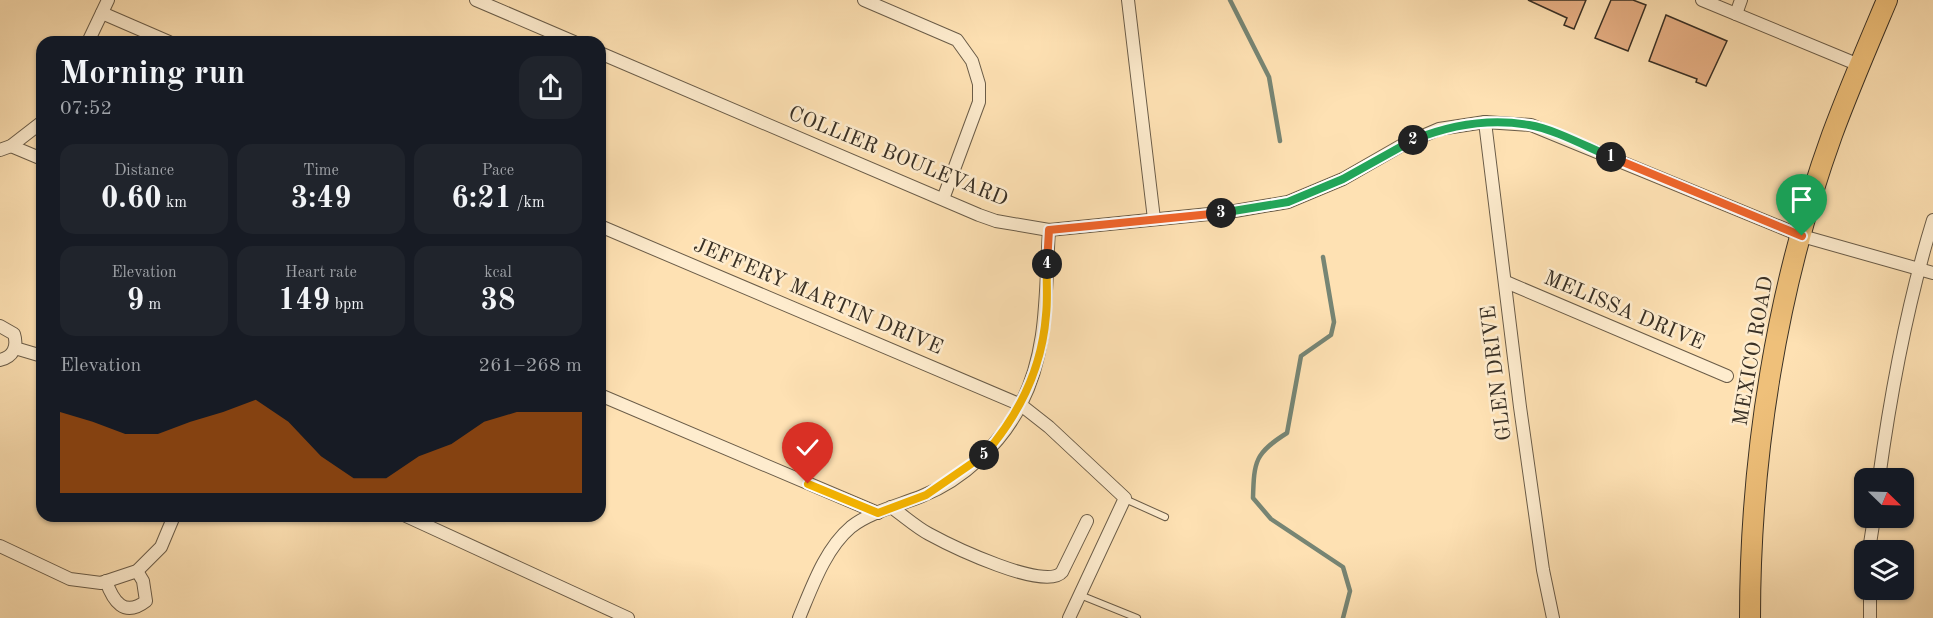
<!DOCTYPE html>
<html lang="en">
<head>
<meta charset="utf-8">
<style>
	:root { --surface:#171b24; --page:#20242c; --text:#f1f3f6; --muted:#9ea1a6; --accent:#b45309 }
	body { margin:0; font-family:"Old Standard TT",serif; background:var(--page); color:var(--text); height:100vh; display:flex; flex-direction:column; font-size:22px; white-space:nowrap }
	* { box-sizing:border-box; margin:0 }
	p { font-size:20px; color:var(--muted) }
	.icon { flex:none; width:33px; height:33px; fill:none; stroke:currentColor; stroke-width:2; stroke-linecap:round; stroke-linejoin:round }
	.map { position:relative; flex:1; overflow:hidden }
	.details { position:absolute; left:36px; top:36px; width:570px; height:486px; display:flex; flex-direction:column; background:var(--surface); border-radius:18px; box-shadow:0 2px 4px #0004 }
	.details>* { flex:none }
	.needle { width:39px; rotate:113deg }
	.controls { position:absolute; left:1854px; top:468px; display:grid; gap:12px }
	.controls a { display:grid; place-items:center; width:60px; height:60px; border-radius:12px; background:var(--surface); box-shadow:0 2px 4px #0004; font-size:30px }
	.pin { position:absolute; display:grid; place-items:center; width:51px; height:51px; color:#fff; margin:-62px -26px; border-radius:50% 50% 50% 0; rotate:-45deg; box-shadow:0 0 6px #0007 }
	.pin .icon { rotate:45deg }
	.km { position:absolute; width:30px; height:30px; margin:-15px; border-radius:50%; background:#222; color:#fff; font-size:16px; line-height:30px; text-align:center }
	.round { display:grid; place-items:center; flex:none; width:63px; height:63px; border-radius:18px; background:var(--page) }
	.summary { display:flex; align-items:center; justify-content:space-between; height:102px; padding:0 24px }
	h1 { font-size:33px; font-weight:700; line-height:45px }
	.metrics { display:grid; grid-template-columns:repeat(3,1fr); gap:9px; height:102px; padding:6px 24px }
	.metrics div { display:grid; align-content:center; border-radius:15px; background:var(--page); text-align:center }
	.metrics b { font-size:30px; font-weight:700 }
	.metrics small { font-size:16px; font-weight:400 }
	.metrics p { font-size:16px }
	.chart { height:168px; padding:12px 24px }
	.chart p { display:flex; justify-content:space-between }
	.chart svg { width:100%; height:108px; margin-top:6px; fill:var(--accent); opacity:.7 }
	.map>svg:first-child { display:block }
</style>
</head>
<body>
<div class="map">
<svg width="1933" height="618" viewBox="0 0 1933 618">
	<rect width="100%" height="100%" fill="#fee1b3"/>
	<filter id="stains"><feTurbulence type="fractalNoise" baseFrequency=".00333" numOctaves="4"/><feColorMatrix values="0 0 0 0 .2 0 0 0 0 .09 0 0 0 0 .02 0 0 0 .5 -.17"/></filter>
	<radialGradient id="worn" r=".72"><stop offset=".6" stop-color="#630" stop-opacity="0"/><stop offset="1" stop-color="#630" stop-opacity=".3"/></radialGradient>
	<g fill="none" stroke-linecap="round" stroke-linejoin="round">
		<g stroke="#778574" stroke-width="4.5">
			<polyline points="1230,0 1269,77 1280,141"/>
			<path d="M1323,257l11,65 -3,13 -30,21 -14,77c-32,20 -33,28 -34,65l18,21 72,48 7,24 -7,27"/>
		</g>
	</g>
	<g fill="#e7b085" stroke="#393025" stroke-width="1.5">
		<polygon points="1528,0 1586,0 1574,29 1564,25 1567,18"/>
		<polygon points="1611,0 1633,0 1646,5 1628,51 1595,38"/>
		<polygon points="1666,15 1727,41 1706,86 1696,82 1697,79 1649,61"/>
	</g>
	<g fill="none" stroke-linecap="round" stroke-linejoin="round">
		<g stroke="#6a5c48" stroke-width="8">
			<g id="lane">
				<polyline points="1125,499 1165,517"/>
				<polyline points="1080,595 1137,618"/>
			</g>
		</g>
		<g stroke="#6a5c48" stroke-width="14">
			<g id="street">
				<polyline points="476,0 574,42"/>
				<polyline points="864,0 957,40 972,61 979,84 979,102 943,199"/>
				<polyline points="1128,0 1154,219"/>
				<polyline points="1702,0 1859,65"/>
				<polyline points="102,13 169,42"/>
				<polyline points="1736,14 1741,0"/>
				<polyline points="88,42 108,0"/>
				<polyline points="600,53 979,215 996,221 1049,230 1229,212 1288,202 1343,179 1404,144 1439,129 1485,122 1531,125 1802,236 1933,273"/>
				<polyline points="1485,122 1520,407 1543,570 1553,618"/>
				<polyline points="11,146 42,159"/>
				<polyline points="0,150 11,146 42,122"/>
				<polyline points="600,226 1021,405 1049,427 1125,498 1069,618"/>
				<polyline points="1506,282 1727,376"/>
				<path d="M0,326l14,8c4,13 -1,23 -14,26"/>
				<polyline points="15,348 42,356"/>
				<polyline points="600,395 878,513"/>
				<path d="M1879,478c12,-87 28,-174 54,-258"/>
				<path d="M891,507c13,9 25,20 38,27 22,12 117,58 133,38l25,-51"/>
				<polyline points="406,516 628,618"/>
				<polyline points="0,546 70,579 101,583 137,571 161,547 174,516"/>
				<polyline points="1869,550 1874,518"/>
				<path d="M106,581c7,20 18,37 40,20l-3,-20 -6,-10"/>
				<polyline points="1870,590 1870,618"/>
				<path d="M799,618c13,-31 26,-69 52,-91 19,-15 49,-22 71,-31 41,-16 80,-53 99,-92 28,-55 24,-114 28,-174"/>
			</g>
		</g>
		<g stroke="#393025" stroke-width="22">
			<path id="primary" d="M1750,618c0,-162 27,-331 82,-483 17,-46 36,-90 55,-135"/>
		</g>
		<use href="#lane" stroke="#feecce" stroke-width="6"/>
		<use href="#street" stroke="#feecce" stroke-width="12"/>
		<use href="#primary" stroke="#efc07a" stroke-width="20"/>
	</g>
	<g fill="none" stroke-linecap="round" stroke-linejoin="round">
		<g stroke="#fff" stroke-width="12">
			<polyline id="split-1" points="1611,157 1802,236"/>
		</g>
		<g stroke="#fff" stroke-width="12">
			<path id="split-2" d="M1413,140c37,-15 76,-22 116,-15 25,4 58,22 82,32"/>
		</g>
		<g stroke="#fff" stroke-width="12">
			<polyline id="split-3" points="1221,213 1288,202 1343,179 1413,140"/>
		</g>
		<g stroke="#fff" stroke-width="12">
			<polyline id="split-4" points="1047,264 1049,230 1221,213"/>
		</g>
		<g stroke="#fff" stroke-width="12">
			<path id="split-5" d="M984,455c35,-40 58,-87 62,-140 2,-17 0,-34 1,-51"/>
		</g>
		<g stroke="#fff" stroke-width="12">
			<polyline id="split-6" points="808,484 878,513 926,495 984,455"/>
		</g>
		<use href="#split-1" stroke="#f0652b" stroke-width="8"/>
		<use href="#split-2" stroke="#22a559" stroke-width="8"/>
		<use href="#split-3" stroke="#22a559" stroke-width="8"/>
		<use href="#split-4" stroke="#f0652b" stroke-width="8"/>
		<use href="#split-5" stroke="#f5b400" stroke-width="8"/>
		<use href="#split-6" stroke="#f5b400" stroke-width="8"/>
	</g>
	<g text-anchor="middle" dominant-baseline="central" stroke-width="5" stroke-linejoin="round" paint-order="stroke">
		<g font-size="21" fill="#393025" stroke="#feecce">
			<text transform="translate(898 157) rotate(22)">COLLIER BOULEVARD</text>
			<text transform="translate(818 297) rotate(23)">JEFFERY MARTIN DRIVE</text>
			<text transform="translate(1624 311) rotate(23)">MELISSA DRIVE</text>
			<text transform="translate(1754 351) rotate(-80)">MEXICO ROAD</text>
			<text transform="translate(1497 373) rotate(-97)">GLEN DRIVE</text>
		</g>
	</g>
	<rect width="100%" height="100%" filter="url(#stains)"/>
	<rect width="100%" height="100%" fill="url(#worn)"/>
</svg>
<div class="controls">
<a><svg class="needle" viewBox="-14 -14 28 28"><path d="M0-13l5 13h-10z" fill="#e53935"/><path d="M0 13l5-13h-10z" fill="#9ea1a6"/></svg></a>
<a><svg class="icon" aria-label="layers" viewBox="0 0 24 24"><path d="M12 4l9 5-9 5-9-5zM3 14l9 5 9-5"/></svg></a>
</div>
<div class="pin" style="left:1802px;top:236px;background:#1e9e55"><svg class="icon" aria-label="arrive" viewBox="0 0 24 24"><path d="M6 21V4h12l-3 4 3 4H6"/></svg></div>
<div class="pin" style="left:808px;top:484px;background:#d93025"><svg class="icon" aria-label="check" viewBox="0 0 24 24"><path d="M5 12l5 5 9-10"/></svg></div>
<b class="km" style="left:1611px;top:157px">1</b>
<b class="km" style="left:1413px;top:140px">2</b>
<b class="km" style="left:1221px;top:213px">3</b>
<b class="km" style="left:1047px;top:264px">4</b>
<b class="km" style="left:984px;top:455px">5</b>
<section class="details">
<div class="summary"><div><h1>Morning run</h1><p>07:52</p></div><a class="round"><svg class="icon" aria-label="share" viewBox="0 0 24 24"><path d="M12 15V3M7 8l5-5 5 5M5 13v7h14v-7"/></svg></a></div>
<div class="metrics">
<div><p>Distance</p><b>0.60<small> km</small></b></div>
<div><p>Time</p><b>3:49</b></div>
<div><p>Pace</p><b>6:21<small> /km</small></b></div>
</div>
<div class="metrics">
<div><p>Elevation</p><b>9<small> m</small></b></div>
<div><p>Heart rate</p><b>149<small> bpm</small></b></div>
<div><p>kcal</p><b>38</b></div>
</div>
<div class="chart"><p><span>Elevation</span>261–268 m</p>
<svg viewBox="0 0 160 44" preserveAspectRatio="none"><path d="M0 44V11L10 15L20 20L30 20L40 15L50 11L60 6L70 15L80 29L90 38L100 38L110 29L120 24L130 15L140 11L150 11L160 11V44z"/></svg>
</div>
</section>
</div>
</body>
</html>
